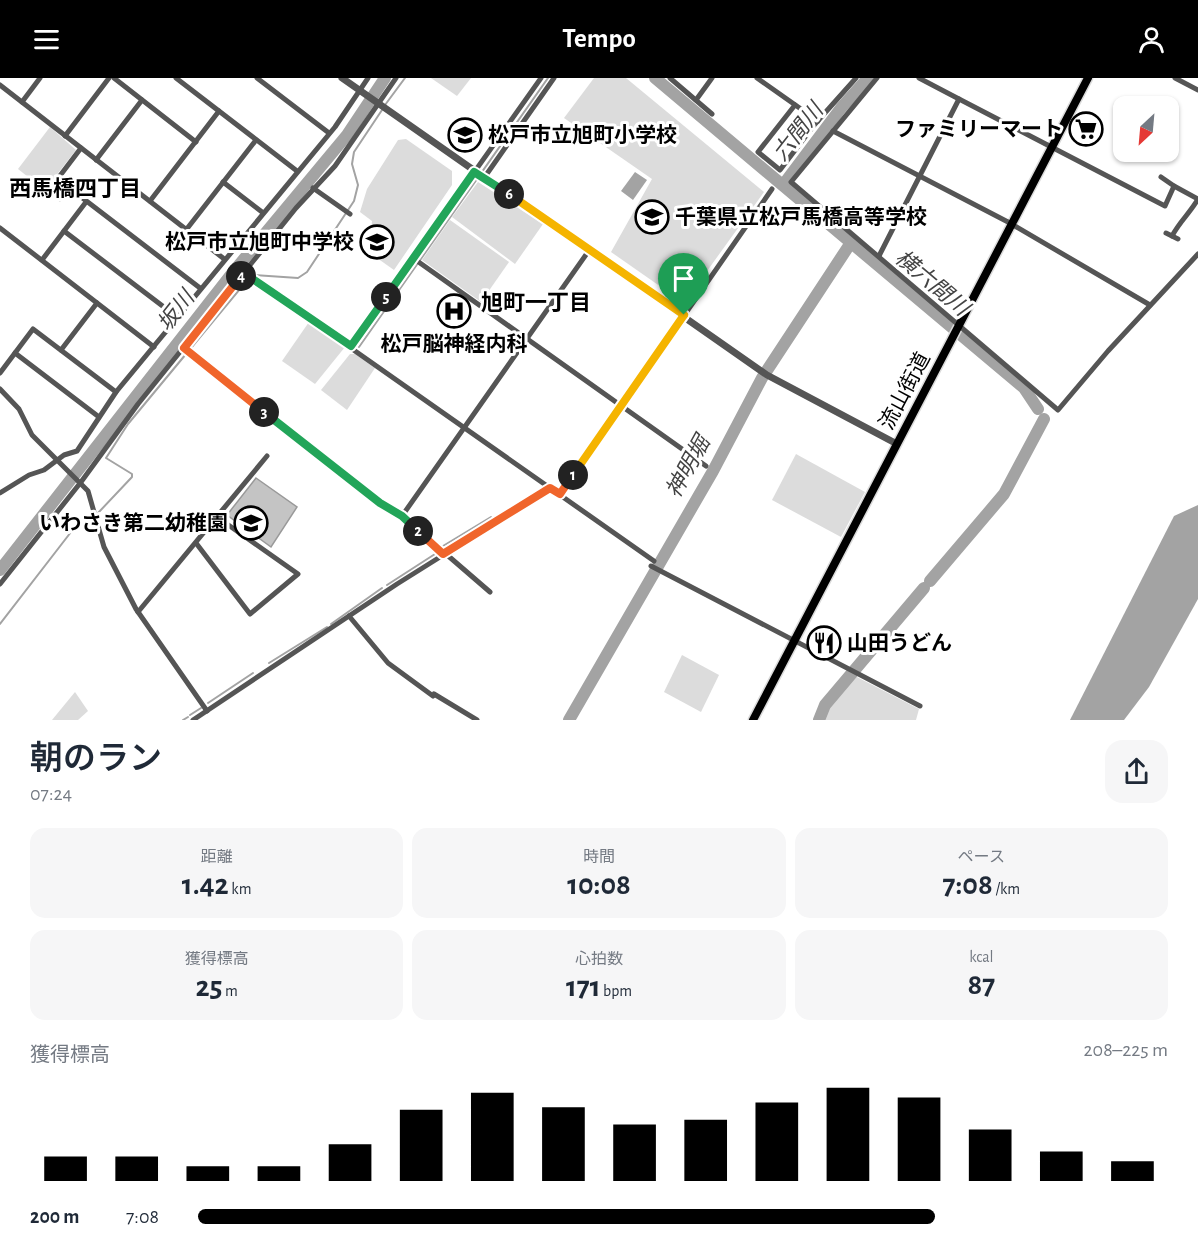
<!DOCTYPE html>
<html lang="ja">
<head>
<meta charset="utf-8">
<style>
	:root { --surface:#fff; --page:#f6f6f7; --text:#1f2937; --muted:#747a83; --accent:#000 }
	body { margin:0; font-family:"Alegreya Sans","Noto Sans JP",sans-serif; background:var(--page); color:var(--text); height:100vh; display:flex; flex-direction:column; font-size:22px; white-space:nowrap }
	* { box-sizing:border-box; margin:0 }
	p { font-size:20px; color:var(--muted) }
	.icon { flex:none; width:33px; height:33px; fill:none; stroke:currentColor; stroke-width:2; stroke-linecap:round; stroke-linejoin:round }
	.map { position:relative; height:642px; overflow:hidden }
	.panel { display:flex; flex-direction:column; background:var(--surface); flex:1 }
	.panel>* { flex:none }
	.needle { width:39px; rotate:206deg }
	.tools { position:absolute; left:1113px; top:18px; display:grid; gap:12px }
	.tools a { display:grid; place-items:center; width:66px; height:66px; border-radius:12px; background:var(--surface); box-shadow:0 2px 4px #0004; font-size:30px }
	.pin { position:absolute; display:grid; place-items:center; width:51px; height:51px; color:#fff; margin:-62px -26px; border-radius:50% 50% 50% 0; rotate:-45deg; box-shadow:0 0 6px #0007 }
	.pin .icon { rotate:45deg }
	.km { position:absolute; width:30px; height:30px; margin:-15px; border-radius:50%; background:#222; color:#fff; font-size:16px; line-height:30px; text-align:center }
	.round { display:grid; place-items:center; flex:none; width:63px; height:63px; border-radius:18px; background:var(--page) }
	.summary { display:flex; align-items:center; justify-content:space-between; height:102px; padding:0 30px }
	h1 { font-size:33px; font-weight:600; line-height:45px }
	.figures { display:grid; grid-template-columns:repeat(3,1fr); gap:9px; height:102px; padding:6px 30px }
	.figures div { display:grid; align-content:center; border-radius:15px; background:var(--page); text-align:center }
	.figures b { font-size:30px; font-weight:600 }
	.figures small { font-size:16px; font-weight:400 }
	.figures p { font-size:16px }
	.chart { height:168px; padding:12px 30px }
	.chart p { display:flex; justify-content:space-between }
	.chart svg { width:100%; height:108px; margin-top:6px; stroke:var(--accent); stroke-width:6 }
	ul { padding:0 30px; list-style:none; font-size:20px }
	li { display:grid; grid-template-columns:96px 72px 1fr; align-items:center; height:45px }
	li i { height:15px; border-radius:8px; background:var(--accent) }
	header { display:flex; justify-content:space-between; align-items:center; height:78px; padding:0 30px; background:var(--accent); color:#fff; font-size:27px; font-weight:600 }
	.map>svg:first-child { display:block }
</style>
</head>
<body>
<header><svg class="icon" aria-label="menu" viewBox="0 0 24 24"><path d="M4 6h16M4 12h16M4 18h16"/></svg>Tempo<svg class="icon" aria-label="person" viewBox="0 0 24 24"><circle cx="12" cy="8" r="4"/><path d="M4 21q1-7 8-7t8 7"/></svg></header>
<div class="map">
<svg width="1198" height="642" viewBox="0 0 1198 642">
	<rect width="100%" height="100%" fill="#fff"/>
	<g fill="#dcdcdc">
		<polygon points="431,0 471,0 457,18"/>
		<polygon points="594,0 626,0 764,114 684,225 611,174 652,101 564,40"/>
		<polygon points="50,49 76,72 55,99 56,103 69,113 60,124 18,91"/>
		<polygon points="406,61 452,93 452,107 394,192 360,168 371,153 372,143 360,134 367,111 398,62"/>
		<polygon points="478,104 543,146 515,186 452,139"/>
		<polygon points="450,142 509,184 481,224 422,182"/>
		<polygon points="309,244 345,269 315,306 282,283"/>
		<polygon points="350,276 355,276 375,290 347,332 321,312"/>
		<polygon points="796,376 865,414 841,459 772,422"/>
		<polygon points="682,577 719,597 701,634 664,614"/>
		<polygon points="853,597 919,631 916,642 821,642 826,629"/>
		<polygon points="75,614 88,633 78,642 52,642"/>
	</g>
	<g fill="#a3a3a3">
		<polygon points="635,94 647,102 633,122 621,113"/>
		<polygon points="1198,427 1198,521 1149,609 1124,642 1070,642 1174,438"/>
	</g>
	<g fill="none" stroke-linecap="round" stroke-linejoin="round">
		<g stroke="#a3a3a3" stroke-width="2">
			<polyline points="385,27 405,0"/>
			<polyline points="359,269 548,0"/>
			<polyline points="443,468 491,439"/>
			<polyline points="387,507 435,476"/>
			<polyline points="0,546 71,454 98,435 132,399 132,396 106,380 128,346 249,200 254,197 298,200 307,194 354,123 358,107 352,86 354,74 382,32"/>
			<polyline points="331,546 382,510"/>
			<polyline points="269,585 327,549"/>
			<polyline points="208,625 253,595"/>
			<polyline points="190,637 201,630"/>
			<polyline points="183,642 188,639"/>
		</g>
		<g stroke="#a3a3a3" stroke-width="12">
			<polyline points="655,0 1024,310 1038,331"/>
			<polyline points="783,107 841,30 868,0"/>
			<polyline points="0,492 234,193 347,57 385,0"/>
			<polyline points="930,503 1004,416 1044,341"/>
			<polyline points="569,642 713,393 762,300 852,163"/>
			<polyline points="819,642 825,627 924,510"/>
		</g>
	</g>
	<polygon fill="#c4c4c4" stroke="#999" stroke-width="1.5" points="256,400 297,429 271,469 227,437"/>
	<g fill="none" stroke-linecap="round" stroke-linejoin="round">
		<g stroke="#dbdbdb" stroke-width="11">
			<polyline id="primary" points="753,642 1088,0"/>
		</g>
		<g stroke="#555" stroke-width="5">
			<polyline points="114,0 196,64"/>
			<polyline points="176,0 297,93"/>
			<polyline points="257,0 329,55"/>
			<polyline points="670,0 712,36"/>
			<polyline points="757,0 818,43"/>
			<polyline points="877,0 791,104 1058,332 1108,273 1198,176"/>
			<polyline points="919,0 959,21"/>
			<polyline points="1175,0 1198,12"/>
			<polyline points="0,7 223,180"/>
			<polyline points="696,22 712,0"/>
			<polyline points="22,24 40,0"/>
			<polyline points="795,27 758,74 780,92 815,46 856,0"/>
			<polyline points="833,53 1008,144 1150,227"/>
			<polyline points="65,58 109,0"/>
			<polyline points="81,70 59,99 59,102 200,210"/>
			<polyline points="96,82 142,22"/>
			<polyline points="1161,99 1174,108"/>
			<polyline points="484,100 554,0"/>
			<polyline points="223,104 262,134"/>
			<polyline points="313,110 350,136"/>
			<polyline points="150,123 219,33"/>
			<polyline points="0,150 154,269"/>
			<polyline points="186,152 256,62"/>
			<polyline points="64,153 177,239"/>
			<polyline points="1166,155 1178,161"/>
			<path d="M879,178l80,-157 206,107 9,-20 24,13c-8,14 -18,22 -26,37"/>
			<polyline points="413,180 706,388"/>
			<polyline points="42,182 86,124"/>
			<polyline points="244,195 654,483"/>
			<polyline points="351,268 541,0"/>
			<polyline points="184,270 380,425 402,438 490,514"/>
			<polyline points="61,272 97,225"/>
			<polyline points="15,275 99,339"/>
			<polyline points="0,295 33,251 116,314"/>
			<polyline points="0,311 19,331 32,357 88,413 104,469 136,531 207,633"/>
			<polyline points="0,415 29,397 44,392 64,377 77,373 116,314 335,49 368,0"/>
			<polyline points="560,416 772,111"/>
			<polyline points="402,438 590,171"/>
			<polyline points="196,465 250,536 298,496 217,439"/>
			<polyline points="651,488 920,628"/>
			<polyline points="0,506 81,404 138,326 296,130 335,88 396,0"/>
			<polyline points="138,534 267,378"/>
			<polyline points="349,538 388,585 433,618"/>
			<polyline points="434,616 477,642"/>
			<polyline points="193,642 397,506 550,410"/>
		</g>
		<polyline stroke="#555" stroke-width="7" points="342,0 767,297 897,366"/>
		<use href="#primary" stroke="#000" stroke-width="8"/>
	</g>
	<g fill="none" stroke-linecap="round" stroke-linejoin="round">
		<g stroke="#fff" stroke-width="12">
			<polyline id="split-1" points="573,397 684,237"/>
		</g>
		<g stroke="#fff" stroke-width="12">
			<polyline id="split-2" points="418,453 443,476 550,410 560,416 573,397"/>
		</g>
		<g stroke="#fff" stroke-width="12">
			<polyline id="split-3" points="264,334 380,425 402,438 418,453"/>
		</g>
		<g stroke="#fff" stroke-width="12">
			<polyline id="split-4" points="241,198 184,270 264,334"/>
		</g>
		<g stroke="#fff" stroke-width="12">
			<polyline id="split-5" points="241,198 244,195 351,268 386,219"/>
		</g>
		<g stroke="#fff" stroke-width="12">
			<polyline id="split-6" points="386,219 474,94 509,116"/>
		</g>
		<g stroke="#fff" stroke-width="12">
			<polyline id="split-7" points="509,116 684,237"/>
		</g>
		<use href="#split-1" stroke="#f5b400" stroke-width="8"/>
		<use href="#split-2" stroke="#f0652b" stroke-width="8"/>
		<use href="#split-3" stroke="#22a559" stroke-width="8"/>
		<use href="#split-4" stroke="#f0652b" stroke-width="8"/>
		<use href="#split-5" stroke="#22a559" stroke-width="8"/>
		<use href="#split-6" stroke="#22a559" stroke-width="8"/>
		<use href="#split-7" stroke="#f5b400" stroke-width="8"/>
	</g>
	<defs>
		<g id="supermarket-ring" transform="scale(1.725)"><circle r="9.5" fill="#fff" stroke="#000" stroke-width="1.5"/><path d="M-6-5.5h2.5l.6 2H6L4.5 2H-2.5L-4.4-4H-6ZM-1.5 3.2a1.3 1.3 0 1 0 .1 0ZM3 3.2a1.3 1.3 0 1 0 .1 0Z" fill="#000"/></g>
		<g id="school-ring" transform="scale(1.725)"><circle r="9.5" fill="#fff" stroke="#000" stroke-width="1.5"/><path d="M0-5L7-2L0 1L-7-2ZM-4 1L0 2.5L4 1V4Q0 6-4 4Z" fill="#000"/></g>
		<g id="hospital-ring" transform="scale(1.725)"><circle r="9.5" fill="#fff" stroke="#000" stroke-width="1.5"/><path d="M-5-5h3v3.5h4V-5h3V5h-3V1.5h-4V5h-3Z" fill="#000"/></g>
		<g id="restaurant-ring" transform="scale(1.725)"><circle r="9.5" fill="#fff" stroke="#000" stroke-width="1.5"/><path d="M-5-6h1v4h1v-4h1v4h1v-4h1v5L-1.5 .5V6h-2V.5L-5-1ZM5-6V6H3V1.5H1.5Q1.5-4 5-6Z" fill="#000"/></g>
	</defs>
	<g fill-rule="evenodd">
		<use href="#supermarket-ring" x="1086" y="51"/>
		<use href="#school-ring" x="465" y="57"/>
		<use href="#school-ring" x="652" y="139"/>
		<use href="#school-ring" x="377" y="164"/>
		<use href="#hospital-ring" x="454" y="233"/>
		<use href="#school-ring" x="251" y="445"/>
		<use href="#restaurant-ring" x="824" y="565"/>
	</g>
	<g text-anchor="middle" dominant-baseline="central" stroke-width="6" stroke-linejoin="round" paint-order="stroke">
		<g font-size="21" font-weight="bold" fill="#000" stroke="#fff" text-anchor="end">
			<text x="1063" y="51">ファミリーマート</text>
			<text x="488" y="57" text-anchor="start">松戸市立旭町小学校</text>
			<text x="675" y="139" text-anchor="start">千葉県立松戸馬橋高等学校</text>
			<text x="354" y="164">松戸市立旭町中学校</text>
			<text x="454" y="266" text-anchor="middle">松戸脳神経内科</text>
			<text x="228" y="445">いわさき第二幼稚園</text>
			<text x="847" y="565" text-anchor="start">山田うどん</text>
		</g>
		<g font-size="21" fill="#000" stroke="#fff">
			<text transform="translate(905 313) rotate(-62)">流山街道</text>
		</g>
		<g font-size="22" font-style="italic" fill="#444" stroke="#fff">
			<text transform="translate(798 54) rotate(-52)">六間川</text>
			<text transform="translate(932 205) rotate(40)">横六間川</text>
			<text transform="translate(176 233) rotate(-52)">坂川</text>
			<text transform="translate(688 389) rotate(-61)">神明堀</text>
		</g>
		<g font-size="22" font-weight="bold" fill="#000" stroke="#fff">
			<text x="75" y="111">西馬橋四丁目</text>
			<text x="536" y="225">旭町一丁目</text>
		</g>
	</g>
</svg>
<div class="tools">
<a><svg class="needle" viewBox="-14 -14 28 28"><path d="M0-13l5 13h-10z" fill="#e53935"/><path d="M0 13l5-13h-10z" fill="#747a83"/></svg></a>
</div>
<div class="pin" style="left:684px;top:237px;background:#1e9e55"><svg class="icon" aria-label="arrive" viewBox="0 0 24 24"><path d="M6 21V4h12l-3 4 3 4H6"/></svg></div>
<b class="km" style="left:573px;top:397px">1</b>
<b class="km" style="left:418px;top:453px">2</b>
<b class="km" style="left:264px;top:334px">3</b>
<b class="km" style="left:241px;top:198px">4</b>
<b class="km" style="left:386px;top:219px">5</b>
<b class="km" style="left:509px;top:116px">6</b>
</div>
<section class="panel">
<div class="summary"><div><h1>朝のラン</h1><p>07:24</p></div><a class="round"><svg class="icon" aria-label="share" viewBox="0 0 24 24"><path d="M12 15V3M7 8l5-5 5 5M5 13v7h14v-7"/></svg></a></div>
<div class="figures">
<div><p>距離</p><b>1.42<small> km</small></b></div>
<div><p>時間</p><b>10:08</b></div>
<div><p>ペース</p><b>7:08<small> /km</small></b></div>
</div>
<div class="figures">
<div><p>獲得標高</p><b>25<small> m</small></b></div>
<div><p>心拍数</p><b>171<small> bpm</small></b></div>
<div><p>kcal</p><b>87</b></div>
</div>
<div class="chart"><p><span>獲得標高</span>208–225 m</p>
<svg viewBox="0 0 160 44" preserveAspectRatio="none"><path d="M5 44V34M15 44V34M25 44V38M35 44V38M45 44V29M55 44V15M65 44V8M75 44V14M85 44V21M95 44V19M105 44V12M115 44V6M125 44V10M135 44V23M145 44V32M155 44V36"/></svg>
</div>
<ul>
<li><b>200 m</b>7:08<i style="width:76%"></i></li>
</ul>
</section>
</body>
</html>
